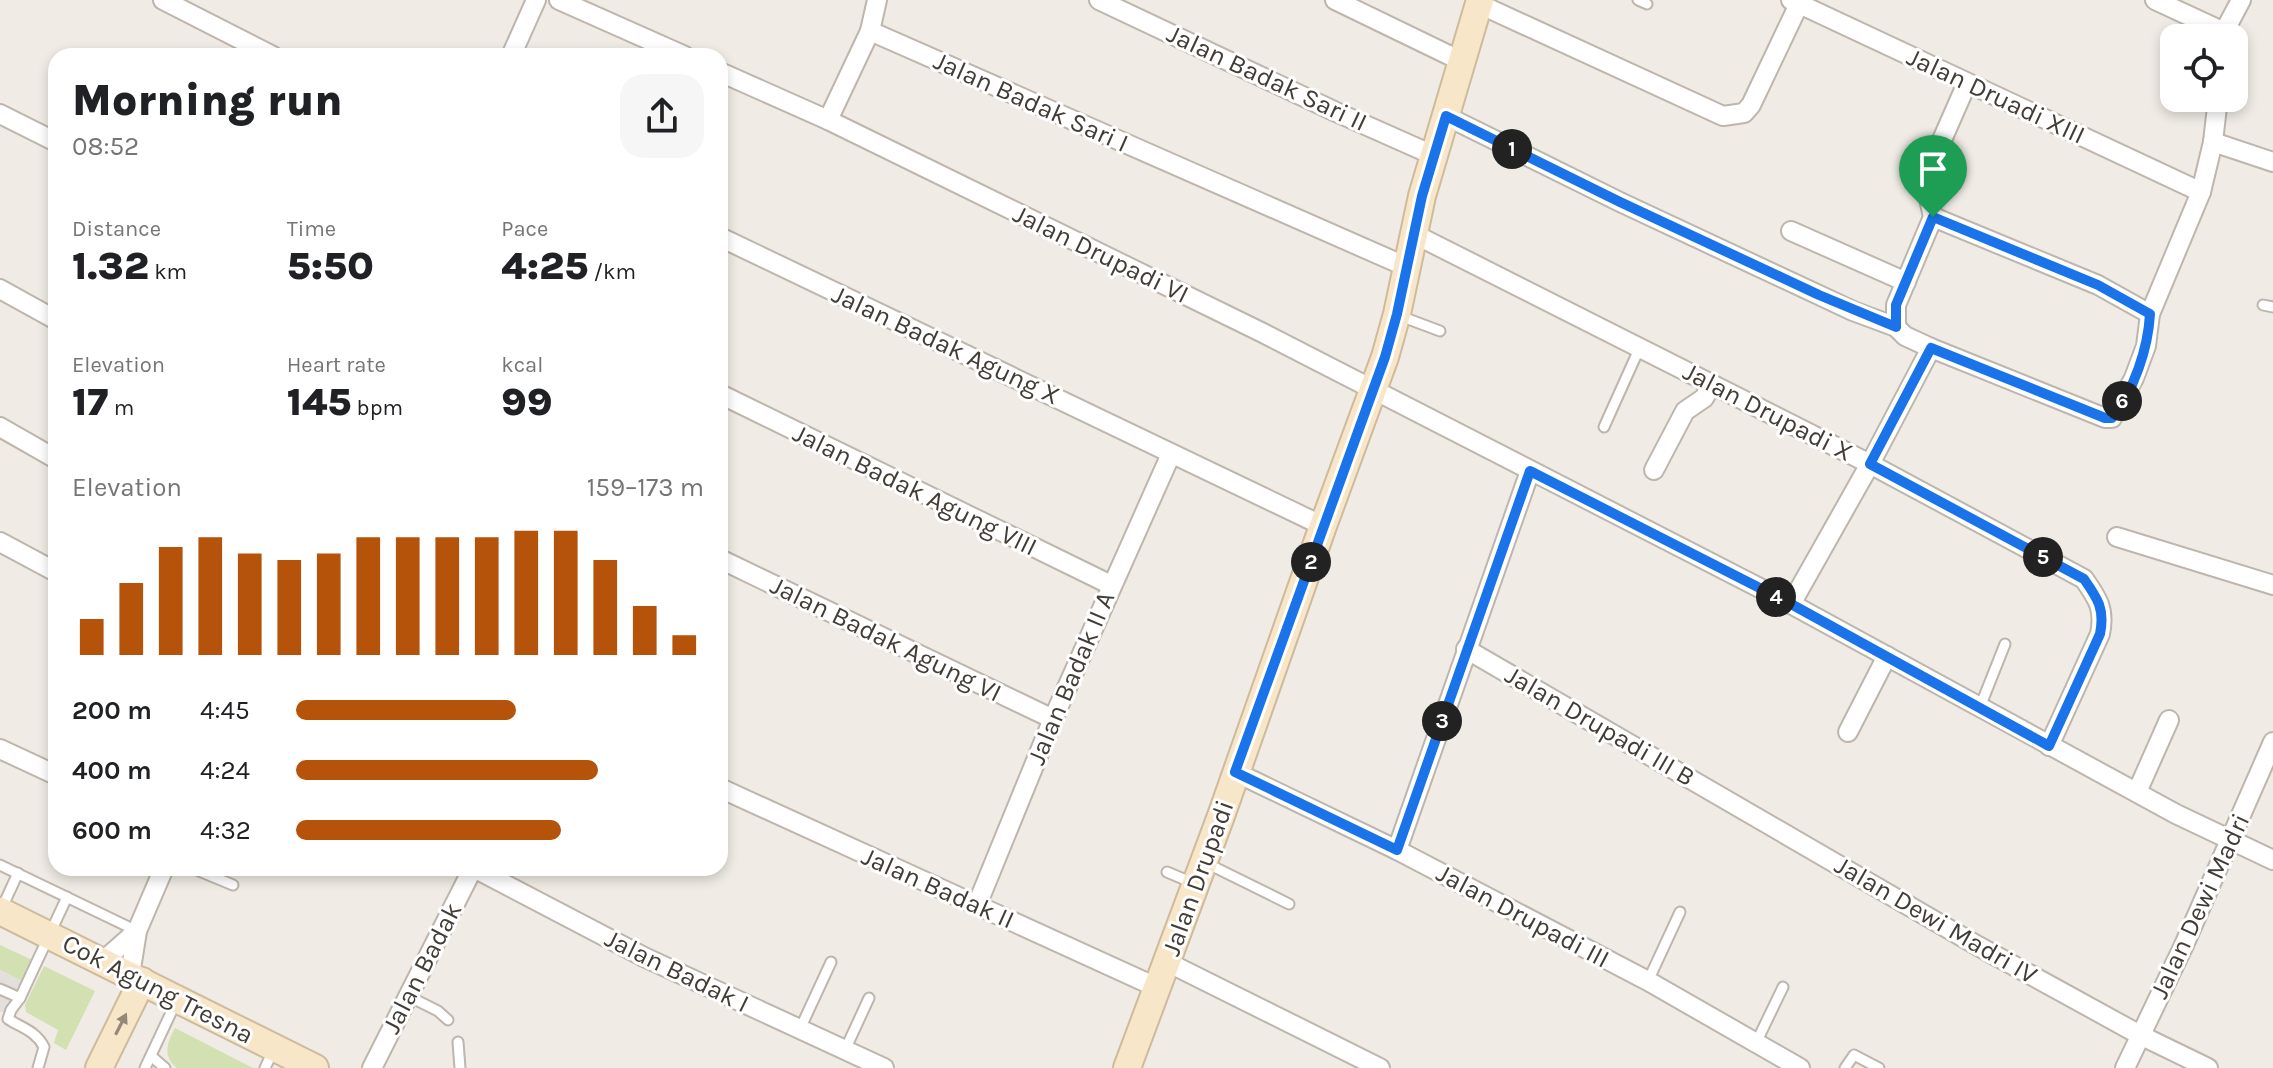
<!DOCTYPE html>
<html lang="en">
<head>
<meta charset="utf-8">
<style>
	:root { --surface:#fff; --page:#f6f6f6; --text:#202124; --muted:#757577; --accent:#b45309 }
	body { margin:0; font-family:Karla,sans-serif; background:var(--page); color:var(--text); height:100vh; display:flex; flex-direction:column; font-size:30px; white-space:nowrap }
	* { box-sizing:border-box; margin:0 }
	p { font-size:26px; color:var(--muted) }
	.icon { flex:none; width:44px; height:44px; fill:none; stroke:currentColor; stroke-width:2; stroke-linecap:round; stroke-linejoin:round }
	.map { position:relative; flex:1; overflow:hidden }
	.side { position:absolute; left:48px; top:48px; width:680px; height:828px; display:flex; flex-direction:column; background:var(--surface); border-radius:24px; box-shadow:0 4px 12px #0003 }
	.side>* { flex:none }
	.buttons { position:absolute; left:2160px; top:24px; display:grid; gap:16px }
	.buttons a { display:grid; place-items:center; width:88px; height:88px; border-radius:16px; background:var(--surface); box-shadow:0 4px 12px #0003; font-size:40px }
	.pin { position:absolute; display:grid; place-items:center; width:68px; height:68px; color:#fff; margin:-82px -34px; border-radius:50% 50% 50% 0; rotate:-45deg; box-shadow:0 0 8px #0007 }
	.pin .icon { rotate:45deg }
	.km { position:absolute; width:40px; height:40px; margin:-20px; border-radius:50%; background:#222; color:#fff; font-size:22px; line-height:40px; text-align:center }
	.round { display:grid; place-items:center; flex:none; width:84px; height:84px; border-radius:24px; background:var(--page) }
	.overview { display:flex; align-items:center; justify-content:space-between; height:136px; padding:0 24px }
	h1 { font-size:44px; font-weight:800; line-height:60px }
	.stats { display:grid; grid-template-columns:repeat(3,1fr); gap:12px; height:136px; padding:8px 24px }
	.stats div { display:grid; align-content:center }
	.stats b { font-size:40px; font-weight:800 }
	.stats small { font-size:22px; font-weight:400 }
	.stats p { font-size:22px }
	.chart { height:224px; padding:16px 24px }
	.chart p { display:flex; justify-content:space-between }
	.chart svg { width:100%; height:144px; margin-top:8px; stroke:var(--accent); stroke-width:6 }
	ul { padding:0 24px; list-style:none; font-size:26px }
	li { display:grid; grid-template-columns:128px 96px 1fr; align-items:center; height:60px }
	li i { height:20px; border-radius:10px; background:var(--accent) }
	.map>svg:first-child { display:block }
</style>
</head>
<body>
<div class="map">
<svg width="2273" height="1068" viewBox="0 0 2273 1068">
	<rect width="100%" height="100%" fill="#f0ece5"/>
	<g fill="#d2e0b2">
		<polygon points="0,945 32,960 22,981 0,970"/>
		<polygon points="44,966 95,991 66,1050 54,1043 58,1030 26,1012 25,1005"/>
		<path d="M175,1028l78,40h-76c-15,-12 -10,-25 -2,-40z"/>
	</g>
	<polygon fill="#e2dfdd" points="0,970 27,983 14,1013 0,1012"/>
	<g fill="none" stroke-linecap="round" stroke-linejoin="round">
		<g stroke="#beb5ac" stroke-width="13">
			<g id="lane">
				<polyline points="1638,0 1647,4"/>
				<polyline points="2263,305 2273,307"/>
				<polyline points="1400,316 1440,331"/>
				<polyline points="1604,427 1640,347"/>
				<polyline points="1980,707 2005,644"/>
				<polyline points="1206,863 1289,904"/>
				<polyline points="0,865 137,931"/>
				<polyline points="192,868 233,885"/>
				<polyline points="1167,872 1193,883"/>
				<polyline points="1,910 18,873"/>
				<polyline points="1648,981 1680,912"/>
				<polyline points="0,989 20,998 67,897"/>
				<polyline points="408,996 438,1011 448,1020"/>
				<path d="M20,998l-9,12 -3,9c14,9 28,12 36,28l-6,21"/>
				<polyline points="800,1029 831,962"/>
				<polyline points="458,1042 460,1068"/>
				<polyline points="1756,1043 1783,987"/>
				<polyline points="845,1050 869,998"/>
				<polyline points="151,1056 165,1068"/>
				<polyline points="145,1068 176,1002"/>
				<polyline points="265,1068 273,1051"/>
				<polyline points="1845,1068 1854,1055 1879,1068"/>
			</g>
		</g>
		<g stroke="#beb5ac" stroke-width="22">
			<g id="street">
				<polyline points="163,0 273,56"/>
				<polyline points="559,0 685,56"/>
				<polyline points="1099,0 1336,112 1435,156"/>
				<polyline points="1335,0 1461,61"/>
				<polyline points="1791,0 2201,192"/>
				<polyline points="2155,0 2224,32"/>
				<polyline points="1479,4 1723,116 1744,113 1751,105 1799,4"/>
				<polyline points="870,31 1407,267"/>
				<polyline points="2224,38 2224,32 2241,0"/>
				<polyline points="511,56 536,0"/>
				<polyline points="720,72 828,120 1263,333 1791,604 2176,814 2273,860"/>
				<polyline points="1967,83 1927,174 1926,185 1933,217 1896,305 1896,327 1905,336 1931,348 2105,418 2112,418 2134,378 2146,346 2150,314 2201,192 2213,142 2218,98"/>
				<polyline points="0,114 56,142"/>
				<polyline points="1446,116 1620,202 1853,311 1896,327"/>
				<polyline points="828,120 870,31 877,0"/>
				<polyline points="2213,142 2273,162"/>
				<polyline points="1933,217 2098,285 2150,314"/>
				<polyline points="1791,231 1906,282"/>
				<path d="M1414,234l456,230 214,115c14,20 21,30 16,55l-51,112"/>
				<polyline points="720,237 1323,526"/>
				<polyline points="0,289 56,320"/>
				<polyline points="720,394 1111,585"/>
				<polyline points="0,427 56,459"/>
				<polyline points="1654,470 1685,411 1704,398 1712,384"/>
				<polyline points="2117,537 2273,585"/>
				<polyline points="0,542 56,572"/>
				<polyline points="720,559 1053,719"/>
				<polyline points="1791,604 1870,464 1931,348"/>
				<polyline points="1466,649 1978,946 2140,1035 2208,1068"/>
				<polyline points="1848,732 1887,656"/>
				<polyline points="0,749 56,775"/>
				<polyline points="1235,772 1397,850 1648,981 1800,1068"/>
				<polyline points="720,788 1156,987"/>
				<polyline points="2137,792 2169,720"/>
				<polyline points="1397,850 1530,471"/>
				<polyline points="474,868 644,957 884,1068"/>
				<polyline points="977,905 1053,719 1171,454"/>
				<polyline points="103,961 137,931"/>
				<polyline points="1167,962 1380,1068"/>
				<polyline points="130,975 137,931 164,868"/>
				<polyline points="372,1068 473,868"/>
				<polyline points="2125,1068 2184,945 2273,742"/>
			</g>
		</g>
		<g stroke="#ceba9c" stroke-width="30">
			<g id="secondary">
				<polyline points="0,911 315,1068"/>
				<polyline points="99,1068 142,981"/>
				<polyline points="1127,1068 1221,816 1323,526 1385,357 1397,314 1422,196 1480,0"/>
			</g>
		</g>
		<use href="#lane" stroke="#fff" stroke-width="9"/>
		<use href="#street" stroke="#fff" stroke-width="18"/>
		<use href="#secondary" stroke="#f8e6c8" stroke-width="26"/>
	</g>
	<defs><path id="oneway-solid" d="M-6-.8H1V-3.2L6.5 0L1 3.2V.8H-6Z" transform="scale(2)"/></defs>
	<use fill="#948878" href="#oneway-solid" transform="translate(121 1024) rotate(-63)"/>
	<g fill="none" stroke-linecap="round" stroke-linejoin="round">
		<g stroke="#fff" stroke-width="16">
			<path id="route" d="M1446,116l174,86 199,93 77,32v-22l37,-88 165,68 52,29c-2,35 -16,76 -38,104h-7l-174,-70 -61,116 214,115c14,20 21,30 16,55l-51,112 -258,-142 -261,-133 -133,379 -162,-78 150,-415 12,-43 25,-118z"/>
		</g>
		<use href="#route" stroke="#1a73e8" stroke-width="10"/>
	</g>
	<g text-anchor="middle" dominant-baseline="central" stroke-width="6" stroke-linejoin="round" paint-order="stroke">
		<g font-size="26" fill="#423c36" stroke="#fff">
			<text transform="translate(1267 78) rotate(25)">Jalan Badak Sari II</text>
			<text transform="translate(1996 96) rotate(25)">Jalan Druadi XIII</text>
			<text transform="translate(1031 102) rotate(24)">Jalan Badak Sari I</text>
			<text transform="translate(1101 254) rotate(26)">Jalan Drupadi VI</text>
			<text transform="translate(946 345) rotate(25)">Jalan Badak Agung X</text>
			<text transform="translate(1768 412) rotate(27)">Jalan Drupadi X</text>
			<text transform="translate(915 490) rotate(26)">Jalan Badak Agung VIII</text>
			<text transform="translate(886 639) rotate(26)">Jalan Badak Agung VI</text>
			<text transform="translate(1071 678) rotate(-67)">Jalan Badak II A</text>
			<text transform="translate(1600 726) rotate(30)">Jalan Drupadi III B</text>
			<text transform="translate(1198 878) rotate(-70)">Jalan Drupadi</text>
			<text transform="translate(938 888) rotate(24)">Jalan Badak II</text>
			<text transform="translate(2200 906) rotate(-65)">Jalan Dewi Madri</text>
			<text transform="translate(1523 916) rotate(28)">Jalan Drupadi III</text>
			<text transform="translate(1936 920) rotate(30)">Jalan Dewi Madri IV</text>
			<text transform="translate(422 968) rotate(-63)">Jalan Badak</text>
			<text transform="translate(677 971) rotate(26)">Jalan Badak I</text>
			<text transform="translate(158 989) rotate(27)">Cok Agung Tresna</text>
		</g>
	</g>
</svg>
<div class="buttons">
<a><svg class="icon" aria-label="locate" viewBox="0 0 24 24"><circle cx="12" cy="12" r="6"/><path d="M12 2v4M12 18v4M2 12h4M18 12h4"/></svg></a>
</div>
<div class="pin" style="left:1933px;top:217px;background:#1e9e55"><svg class="icon" aria-label="arrive" viewBox="0 0 24 24"><path d="M6 21V4h12l-3 4 3 4H6"/></svg></div>
<b class="km" style="left:1512px;top:149px">1</b>
<b class="km" style="left:1311px;top:562px">2</b>
<b class="km" style="left:1442px;top:721px">3</b>
<b class="km" style="left:1776px;top:597px">4</b>
<b class="km" style="left:2043px;top:557px">5</b>
<b class="km" style="left:2122px;top:401px">6</b>
<section class="side">
<div class="overview"><div><h1>Morning run</h1><p>08:52</p></div><a class="round"><svg class="icon" aria-label="share" viewBox="0 0 24 24"><path d="M12 15V3M7 8l5-5 5 5M5 13v7h14v-7"/></svg></a></div>
<div class="stats">
<div><p>Distance</p><b>1.32<small> km</small></b></div>
<div><p>Time</p><b>5:50</b></div>
<div><p>Pace</p><b>4:25<small> /km</small></b></div>
</div>
<div class="stats">
<div><p>Elevation</p><b>17<small> m</small></b></div>
<div><p>Heart rate</p><b>145<small> bpm</small></b></div>
<div><p>kcal</p><b>99</b></div>
</div>
<div class="chart"><p><span>Elevation</span>159–173 m</p>
<svg viewBox="0 0 160 44" preserveAspectRatio="none"><path d="M5 44V33M15 44V22M25 44V11M35 44V8M45 44V13M55 44V15M65 44V13M75 44V8M85 44V8M95 44V8M105 44V8M115 44V6M125 44V6M135 44V15M145 44V29M155 44V38"/></svg>
</div>
<ul>
<li><b>200 m</b>4:45<i style="width:54%"></i></li>
<li><b>400 m</b>4:24<i style="width:74%"></i></li>
<li><b>600 m</b>4:32<i style="width:65%"></i></li>
</ul>
</section>
</div>
</body>
</html>
